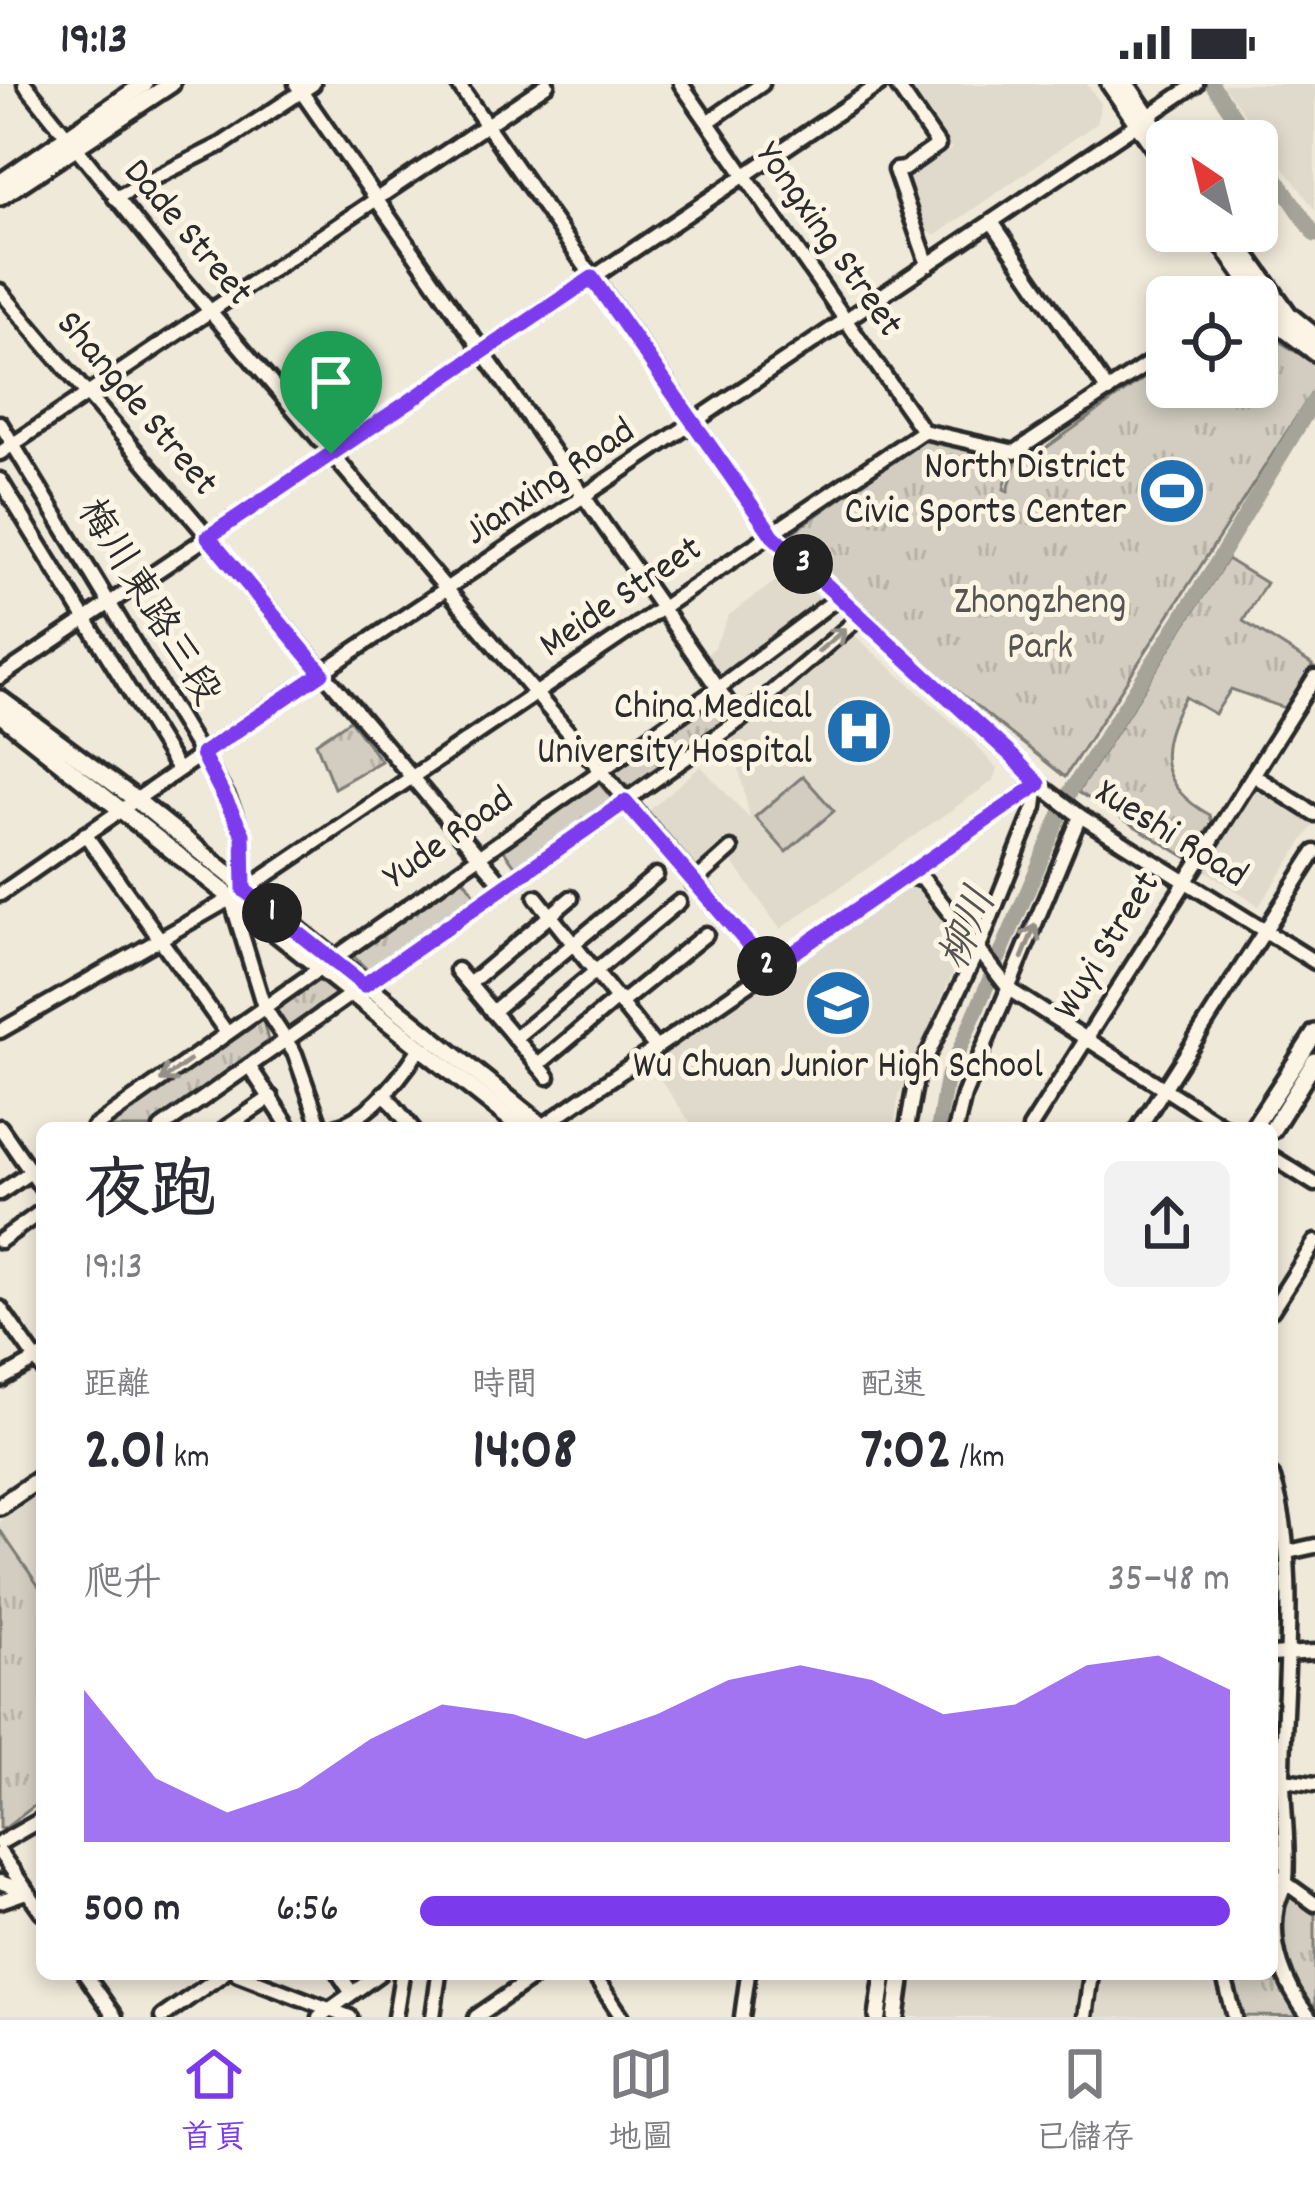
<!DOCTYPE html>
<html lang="zh-TW">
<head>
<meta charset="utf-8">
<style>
	:root { --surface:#fff; --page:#f2f2f3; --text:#2b2b33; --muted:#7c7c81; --line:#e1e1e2; --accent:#7c3aed }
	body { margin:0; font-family:Dekko,"LXGW WenKai TC",sans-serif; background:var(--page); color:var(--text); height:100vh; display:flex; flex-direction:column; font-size:45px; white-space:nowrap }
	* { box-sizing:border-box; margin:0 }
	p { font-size:39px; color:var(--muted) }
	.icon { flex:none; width:66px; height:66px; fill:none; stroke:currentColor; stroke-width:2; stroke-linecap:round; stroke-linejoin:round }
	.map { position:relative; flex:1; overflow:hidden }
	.drawer { position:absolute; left:36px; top:1038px; width:1242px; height:858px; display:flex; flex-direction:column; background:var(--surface); border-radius:18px; box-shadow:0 6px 18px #0003 }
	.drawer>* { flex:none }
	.needle { width:78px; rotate:325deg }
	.fabs { position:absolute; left:1146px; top:36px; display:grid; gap:24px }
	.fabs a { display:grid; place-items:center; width:132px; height:132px; border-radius:18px; background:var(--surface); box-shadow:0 6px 18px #0003; font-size:60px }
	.pin { position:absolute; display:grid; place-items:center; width:102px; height:102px; color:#fff; margin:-123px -51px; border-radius:50% 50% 50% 0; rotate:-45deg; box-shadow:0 0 12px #0007 }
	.pin .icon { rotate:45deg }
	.km { position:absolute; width:60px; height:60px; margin:-30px; border-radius:50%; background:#222; color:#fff; font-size:33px; line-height:60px; text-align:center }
	.round { display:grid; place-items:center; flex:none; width:126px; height:126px; border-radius:18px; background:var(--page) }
	.overview { display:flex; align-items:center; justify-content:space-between; height:204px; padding:0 48px }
	h1 { font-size:66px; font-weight:700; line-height:90px }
	.stats { display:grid; grid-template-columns:repeat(3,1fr); gap:18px; height:204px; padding:12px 48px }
	.stats div { display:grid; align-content:center }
	.stats b { font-size:60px; font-weight:700 }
	.stats small { font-size:33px; font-weight:400 }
	.stats p { font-size:33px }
	.chart { height:336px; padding:24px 48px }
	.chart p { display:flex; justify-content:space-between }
	.chart svg { width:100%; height:216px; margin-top:12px; fill:var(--accent); opacity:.7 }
	ul { padding:0 48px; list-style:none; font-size:39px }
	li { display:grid; grid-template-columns:192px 144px 1fr; align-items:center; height:90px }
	li i { height:30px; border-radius:15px; background:var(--accent) }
	.status { display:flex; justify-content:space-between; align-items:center; height:84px; padding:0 60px; background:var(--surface); direction:ltr }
	.status svg { height:33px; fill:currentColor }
	.menu { display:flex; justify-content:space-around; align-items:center; height:168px; border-top:3px solid var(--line); background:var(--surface); font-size:33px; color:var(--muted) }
	.menu a { display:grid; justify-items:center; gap:6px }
	.menu .active { color:var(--accent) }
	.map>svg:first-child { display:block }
</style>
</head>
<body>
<div class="status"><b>19:13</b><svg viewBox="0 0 49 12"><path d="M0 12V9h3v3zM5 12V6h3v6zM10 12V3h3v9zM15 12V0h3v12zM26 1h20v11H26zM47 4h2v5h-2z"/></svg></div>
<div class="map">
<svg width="1315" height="1933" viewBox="0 0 1315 1933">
	<defs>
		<pattern id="park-tufts" width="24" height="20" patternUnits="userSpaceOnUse" patternTransform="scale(3)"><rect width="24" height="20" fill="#d2cdc0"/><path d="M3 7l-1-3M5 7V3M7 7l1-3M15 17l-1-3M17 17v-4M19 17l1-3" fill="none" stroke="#b4b0a5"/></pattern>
	</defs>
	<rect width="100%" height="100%" fill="#efe9da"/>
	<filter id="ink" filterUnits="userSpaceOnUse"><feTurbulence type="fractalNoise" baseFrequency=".00833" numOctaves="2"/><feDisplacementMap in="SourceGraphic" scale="24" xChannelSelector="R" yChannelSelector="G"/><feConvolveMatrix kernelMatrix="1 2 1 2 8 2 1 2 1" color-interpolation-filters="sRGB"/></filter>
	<g filter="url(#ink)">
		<g fill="#e0dacc">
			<polygon points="908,0 1087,0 1101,20 1097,39 936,151 922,145 905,95 952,65"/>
			<polygon points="1222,0 1315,0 1315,126"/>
			<polygon points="791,486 820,515 718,594 702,575 714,564 729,531"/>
			<polygon points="854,551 970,654 997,685 993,697 780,845 722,763 697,783 646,729 701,682 750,735 732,652"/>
			<polygon points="1252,704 1315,739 1259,822 1203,785"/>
			<polygon points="915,796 966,859 899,1011 894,1044 694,1044 649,979"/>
			<polygon points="42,1407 42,1507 0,1446 0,1437"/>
			<polygon points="911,1890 1214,1890 1229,1933 904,1933"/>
		</g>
		<polygon fill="#d2cdc0" stroke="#7e7c76" stroke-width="3" points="803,692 834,727 786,768 755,733"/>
		<g fill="url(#park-tufts)" stroke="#7e7c76" stroke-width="3">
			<polygon points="1257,233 1271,252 1315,280 1315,304 1065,693 891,554 786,453 925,354 1011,376 1004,405 1008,407 1016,376 1033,373 1167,278 1167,303 1257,303"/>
			<path d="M1227,475l39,24 -23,38 70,44 -23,45 -59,-21 -16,25 -30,-17c-29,49 -30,88 25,118l4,15 -20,32 -116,-70z"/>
			<polygon points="714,616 730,636 626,709 609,688"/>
			<polygon points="350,636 381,677 334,704 316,659"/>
			<polygon points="598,698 615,718 518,786 503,765"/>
			<polygon points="462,793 477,813 371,889 352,871"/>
			<polygon points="319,892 342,910 287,948 272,926"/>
			<polygon points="262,932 269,961 153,1044 100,1044"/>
			<polygon points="0,1446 42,1507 42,1716 4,1745 0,1744"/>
			<polygon points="1272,1798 1315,1831 1315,1933 1243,1932 1230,1890 1272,1890"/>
		</g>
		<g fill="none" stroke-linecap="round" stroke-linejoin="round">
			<g stroke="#a6a399" stroke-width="15">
				<polyline points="1212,0 1251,57"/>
				<polyline points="1257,66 1315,151"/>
				<polyline points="938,1044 946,997 1071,706 1214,483 1315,315"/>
			</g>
			<g stroke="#2b2b2b" stroke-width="21">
				<g id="minor">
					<polyline points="25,0 165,174 770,885"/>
					<polyline points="296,0 740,636"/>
					<polyline points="458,0 773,451 1014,673 1038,700 1080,732 1315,878"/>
					<polyline points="681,0 923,347"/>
					<polyline points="896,0 938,61 904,85 895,86 928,181"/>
					<polyline points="708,38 762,0"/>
					<polyline points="115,114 222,60 313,0"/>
					<polyline points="992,138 1108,307"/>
					<polyline points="0,207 504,802"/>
					<polyline points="0,339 227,713 243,750 244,805"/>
					<polyline points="0,369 547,0"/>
					<polyline points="0,396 178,686"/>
					<polyline points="0,593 880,0"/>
					<polyline points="1253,691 1315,730"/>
					<polyline points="85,750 227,949"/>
					<polyline points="905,791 924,796 1010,906 1226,1044"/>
					<polyline points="693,799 731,765"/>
					<polyline points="0,810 254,634 1196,0"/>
					<polyline points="536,813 656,964"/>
					<polyline points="231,815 264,923 295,970 321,1044"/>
					<polyline points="457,886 548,993"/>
					<polyline points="469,900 571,814"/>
					<polyline points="622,918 706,850"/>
					<polyline points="492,928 656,791"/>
					<polyline points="0,947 244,807 923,347 1015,368 1167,267"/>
					<polyline points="515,954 679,818"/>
					<polyline points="538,981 618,914"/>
					<polyline points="249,982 290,1044"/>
					<polyline points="384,1009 412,1044"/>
					<polyline points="0,1043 42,1104"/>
					<polyline points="93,1044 717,605 839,513"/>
					<polyline points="161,1044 740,636 861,532"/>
					<polyline points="226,1044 271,1013"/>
					<path d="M333,1044c37,-10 67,-49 87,-80"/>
					<polyline points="540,1044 1038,700"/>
					<polyline points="907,1044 916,995 977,868 1035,723 1038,700"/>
					<polyline points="956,1044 964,1011 1080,732"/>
					<polyline points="1030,1044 1315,593"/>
					<polyline points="1139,1044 1315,768"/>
					<polyline points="1272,1073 1315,1100"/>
					<polyline points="0,1109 42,1080"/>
					<polyline points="0,1157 42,1127"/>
					<polyline points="0,1224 42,1284"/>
					<polyline points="1272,1226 1315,1158"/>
					<polyline points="0,1296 41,1273"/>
					<path d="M1272,1392c29,83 11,212 11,302 0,33 6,69 3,102 -1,9 -7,17 -9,26 -8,40 8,80 32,111"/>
					<polyline points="1288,1468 1315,1462"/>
					<polyline points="1272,1571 1315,1568"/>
					<polyline points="1283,1696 1315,1700"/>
					<polyline points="0,1759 42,1735"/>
					<polyline points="0,1769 42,1828"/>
					<polyline points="1272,1789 1315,1820"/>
					<polyline points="0,1798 25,1807"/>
					<polyline points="0,1817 26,1808"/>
					<polyline points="85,1890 115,1933"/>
					<polyline points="238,1890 350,1933"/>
					<polyline points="339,1890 352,1909"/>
					<polyline points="593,1890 622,1933"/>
					<polyline points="1223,1890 1235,1933"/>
					<polyline points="162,1933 223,1890"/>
					<polyline points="319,1933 379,1890"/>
					<polyline points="395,1933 402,1890"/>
					<polyline points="433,1933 439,1890"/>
					<polyline points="476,1933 538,1890"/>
					<polyline points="742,1933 748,1890"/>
					<polyline points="1085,1933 1091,1890"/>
				</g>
			</g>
			<g stroke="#2b2b2b" stroke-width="24">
				<g id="major">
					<polyline points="1110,0 1167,82"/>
					<polyline points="1126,0 1167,60"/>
					<polyline points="0,99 144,0"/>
					<polyline points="0,113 171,0"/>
					<polyline points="1213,147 1279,241 1315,268"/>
					<polyline points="1229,147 1289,231 1315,252"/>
					<polyline points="0,615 135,715 545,1044"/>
					<polyline points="0,630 522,1044"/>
					<polyline points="1253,1044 1315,949"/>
					<polyline points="1272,1046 1315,977"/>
					<polyline points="0,1422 42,1393"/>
					<polyline points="878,1933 884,1890"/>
					<polyline points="896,1933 902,1890"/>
				</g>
			</g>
			<use href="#minor" stroke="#fcf5e5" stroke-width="12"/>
			<use href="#major" stroke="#fcf5e5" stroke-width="15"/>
		</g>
		<defs><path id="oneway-shaft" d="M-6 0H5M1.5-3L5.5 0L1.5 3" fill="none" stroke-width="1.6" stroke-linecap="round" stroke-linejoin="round" transform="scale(3)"/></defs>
		<g stroke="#949088">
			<use href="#oneway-shaft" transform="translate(832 556) rotate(-40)"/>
			<use href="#oneway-shaft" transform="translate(1029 857) rotate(-68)"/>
			<use href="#oneway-shaft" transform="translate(175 987) rotate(145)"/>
		</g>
	</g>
	<g fill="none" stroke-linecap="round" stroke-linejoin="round" filter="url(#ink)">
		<g stroke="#fff" stroke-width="24">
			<polygon id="route" points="592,194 773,452 1012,672 1039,700 770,885 625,718 364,901 244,806 243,750 202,670 322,589 208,453"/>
		</g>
		<use href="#route" stroke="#7c3aed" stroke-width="15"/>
	</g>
	<defs>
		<g id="stadium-disc" transform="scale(3.45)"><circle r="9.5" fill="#1f6fb2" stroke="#fcf5e5"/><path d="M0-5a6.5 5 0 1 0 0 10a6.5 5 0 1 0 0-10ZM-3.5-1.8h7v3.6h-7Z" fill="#fff"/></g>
		<g id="hospital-disc" transform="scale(3.45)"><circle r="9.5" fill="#1f6fb2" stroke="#fcf5e5"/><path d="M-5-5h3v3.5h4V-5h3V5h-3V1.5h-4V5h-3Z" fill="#fff"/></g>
		<g id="school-disc" transform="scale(3.45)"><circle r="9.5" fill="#1f6fb2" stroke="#fcf5e5"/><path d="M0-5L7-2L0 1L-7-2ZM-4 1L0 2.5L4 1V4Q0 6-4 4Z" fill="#fff"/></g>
	</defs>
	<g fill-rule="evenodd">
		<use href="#stadium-disc" x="1172" y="407"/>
		<use href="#hospital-disc" x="859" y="647"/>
		<use href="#school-disc" x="838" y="919"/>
	</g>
	<g text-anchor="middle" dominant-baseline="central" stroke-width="10" stroke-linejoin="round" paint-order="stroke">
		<g font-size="39" fill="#2b2b2b" stroke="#fcf5e5">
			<text transform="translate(186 150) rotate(50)">Dade Street</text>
			<text transform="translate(827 157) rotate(55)">Yongxing Street</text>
			<text transform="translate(135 321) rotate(50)">Shangde Street</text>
			<text transform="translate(551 400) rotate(-34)">Jianxing Road</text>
			<text transform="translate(622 515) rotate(-34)">Meide Street</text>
			<text transform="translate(146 520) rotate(58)">梅川東路三段</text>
			<text transform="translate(1170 752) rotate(32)">Xueshi Road</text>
			<text transform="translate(450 756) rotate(-35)">Yude Road</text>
			<text transform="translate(1109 863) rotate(-58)">Wuyi Street</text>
		</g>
		<g font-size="39" fill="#2b2b2b" stroke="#fcf5e5" text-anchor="end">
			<text x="1126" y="385">North District<tspan x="1126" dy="45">Civic Sports Center</tspan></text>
			<text x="812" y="625">China Medical<tspan x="812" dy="45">University Hospital</tspan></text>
			<text x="838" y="984" text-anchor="middle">Wu Chuan Junior High School</text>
		</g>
		<g font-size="39" fill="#555450" stroke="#fcf5e5">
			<text x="1040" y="520">Zhongzheng<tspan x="1040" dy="45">Park</tspan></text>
		</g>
		<g font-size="42" font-style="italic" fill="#565552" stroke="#fcf5e5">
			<text transform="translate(971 846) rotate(-67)">柳川</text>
		</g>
	</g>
</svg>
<div class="fabs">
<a><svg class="needle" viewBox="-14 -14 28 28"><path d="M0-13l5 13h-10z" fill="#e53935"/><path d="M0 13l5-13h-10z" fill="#7c7c81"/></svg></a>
<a><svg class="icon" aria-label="locate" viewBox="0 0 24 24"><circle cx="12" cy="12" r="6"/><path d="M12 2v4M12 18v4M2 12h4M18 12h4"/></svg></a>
</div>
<div class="pin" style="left:331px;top:370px;background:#1e9e55"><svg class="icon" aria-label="arrive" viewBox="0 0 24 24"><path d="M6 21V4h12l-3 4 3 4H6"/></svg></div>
<b class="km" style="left:272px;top:829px">1</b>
<b class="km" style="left:767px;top:882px">2</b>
<b class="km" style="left:803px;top:480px">3</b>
<section class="drawer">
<div class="overview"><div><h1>夜跑</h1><p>19:13</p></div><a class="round"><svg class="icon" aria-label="share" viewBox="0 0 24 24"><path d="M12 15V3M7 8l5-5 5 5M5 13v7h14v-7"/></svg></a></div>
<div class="stats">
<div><p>距離</p><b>2.01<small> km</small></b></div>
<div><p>時間</p><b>14:08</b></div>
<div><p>配速</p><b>7:02<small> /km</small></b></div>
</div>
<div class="chart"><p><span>爬升</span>35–48 m</p>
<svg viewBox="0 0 160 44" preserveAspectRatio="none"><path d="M0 44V13L10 31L20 38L30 33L40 23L50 16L60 18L70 23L80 18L90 11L100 8L110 11L120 18L130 16L140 8L150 6L160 13V44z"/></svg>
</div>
<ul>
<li><b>500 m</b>6:56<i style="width:100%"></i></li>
</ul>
</section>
</div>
<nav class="menu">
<a class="active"><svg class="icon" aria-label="home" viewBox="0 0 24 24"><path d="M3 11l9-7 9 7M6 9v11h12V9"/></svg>首頁</a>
<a><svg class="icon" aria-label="map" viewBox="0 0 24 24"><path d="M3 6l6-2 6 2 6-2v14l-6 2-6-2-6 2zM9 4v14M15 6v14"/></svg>地圖</a>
<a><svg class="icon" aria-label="saved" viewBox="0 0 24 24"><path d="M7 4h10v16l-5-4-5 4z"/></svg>已儲存</a>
</nav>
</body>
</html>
